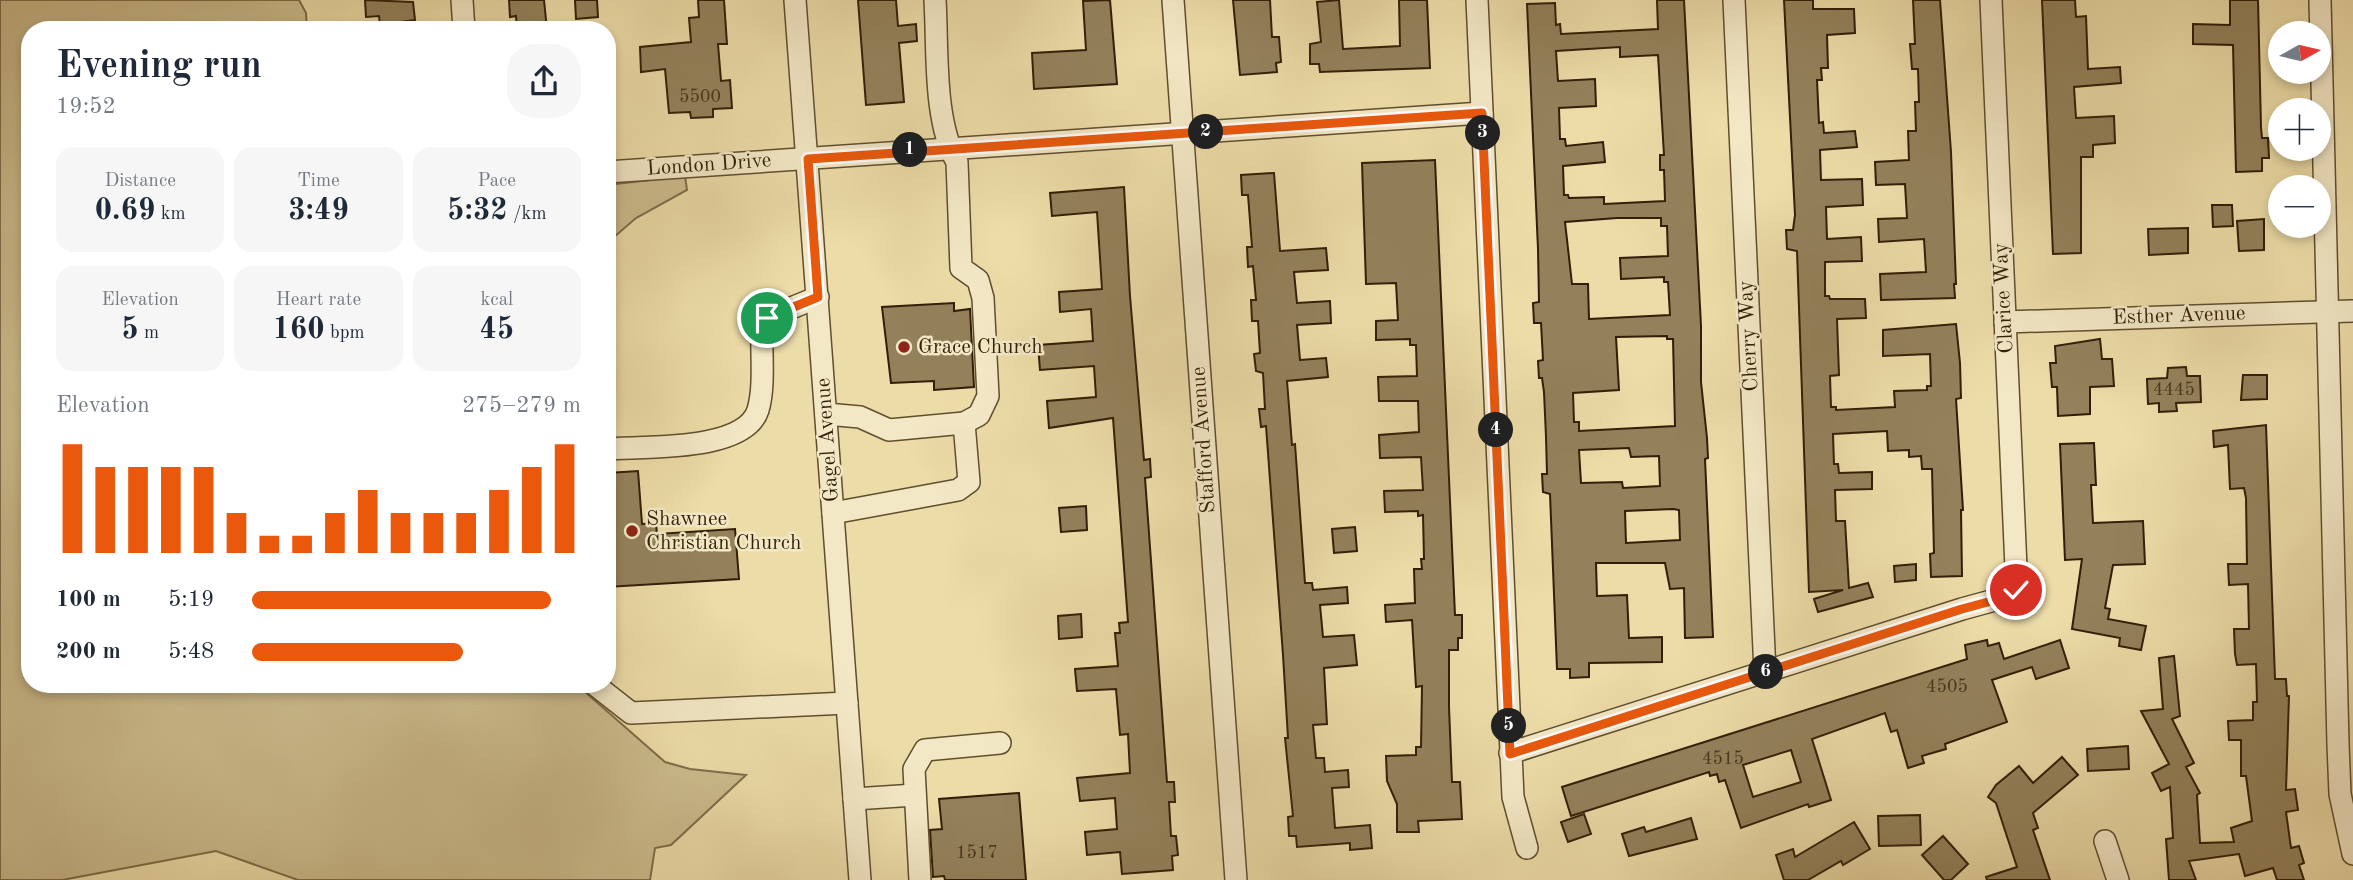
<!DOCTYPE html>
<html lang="en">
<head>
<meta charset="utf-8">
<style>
	:root { --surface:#fff; --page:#f6f6f7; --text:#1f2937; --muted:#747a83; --accent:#ea580c }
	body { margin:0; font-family:"Old Standard TT",serif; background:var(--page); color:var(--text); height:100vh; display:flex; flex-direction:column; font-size:26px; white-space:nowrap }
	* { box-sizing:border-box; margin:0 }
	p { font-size:23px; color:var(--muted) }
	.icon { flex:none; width:38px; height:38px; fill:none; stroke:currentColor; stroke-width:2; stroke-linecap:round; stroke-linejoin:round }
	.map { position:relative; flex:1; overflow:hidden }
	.sheet { position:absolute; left:21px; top:21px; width:595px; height:672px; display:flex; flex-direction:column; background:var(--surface); border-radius:28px; box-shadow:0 4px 10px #0003 }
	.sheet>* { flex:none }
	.needle { width:46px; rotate:82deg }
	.fabs { position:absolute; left:2268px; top:21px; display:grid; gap:14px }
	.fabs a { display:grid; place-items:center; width:63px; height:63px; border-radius:50%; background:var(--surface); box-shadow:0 4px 10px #0003; font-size:35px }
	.pin { position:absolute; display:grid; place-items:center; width:60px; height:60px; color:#fff; margin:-30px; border:4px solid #fff; border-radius:50%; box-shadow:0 2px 7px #0007 }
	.km { position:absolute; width:35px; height:35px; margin:-18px; border-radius:50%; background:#222; color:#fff; font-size:19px; line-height:35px; text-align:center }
	.round { display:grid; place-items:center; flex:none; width:74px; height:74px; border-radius:28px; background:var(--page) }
	.headline { display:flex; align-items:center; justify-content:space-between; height:119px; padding:0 35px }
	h1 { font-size:38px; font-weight:800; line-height:52px }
	.metrics { display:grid; grid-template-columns:repeat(3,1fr); gap:10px; height:119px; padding:7px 35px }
	.metrics div { display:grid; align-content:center; border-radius:18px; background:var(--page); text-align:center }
	.metrics b { font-size:30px; font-weight:800 }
	.metrics small { font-size:19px; font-weight:400 }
	.metrics p { font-size:19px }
	.chart { height:196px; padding:14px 35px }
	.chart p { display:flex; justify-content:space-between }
	.chart svg { width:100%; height:126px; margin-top:7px; stroke:var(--accent); stroke-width:6 }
	ul { padding:0 35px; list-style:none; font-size:23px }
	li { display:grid; grid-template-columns:112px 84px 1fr; align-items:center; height:52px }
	li i { height:18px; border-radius:9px; background:var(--accent) }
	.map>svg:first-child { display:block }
</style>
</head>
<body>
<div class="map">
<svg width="2353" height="880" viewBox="0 0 2353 880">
	<rect width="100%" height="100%" fill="#ecdca8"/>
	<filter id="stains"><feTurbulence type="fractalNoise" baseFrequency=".00286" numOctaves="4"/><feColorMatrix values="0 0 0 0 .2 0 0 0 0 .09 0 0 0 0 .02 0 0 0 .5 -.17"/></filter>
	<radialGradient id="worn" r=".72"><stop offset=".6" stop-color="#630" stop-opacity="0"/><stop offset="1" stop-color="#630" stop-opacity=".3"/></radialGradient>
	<g fill="#ccbc8d" stroke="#7f6d4a" stroke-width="2">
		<polygon points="0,0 299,0 306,13 307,30 30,30 30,684 576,684 665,762 690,769 746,775 671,845 655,848 650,880 298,880 216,851 62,880 0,880"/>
		<polygon points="685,176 687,190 636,218 607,243 607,185"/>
	</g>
	<g fill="#93815b" stroke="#321e07" stroke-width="2" fill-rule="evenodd">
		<polygon points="365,0 413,2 415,20 380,25 379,16 366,17"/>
		<polygon points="509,0 544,0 547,30 517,30 516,16 510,17"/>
		<polygon points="575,0 597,0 598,17 576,19"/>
		<polygon points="698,0 724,0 727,44 718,44 721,81 730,80 732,108 713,109 713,117 691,118 690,112 669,113 665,69 641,72 640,47 691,42 689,18 699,17"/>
		<polygon points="858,0 896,0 898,26 916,24 917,41 899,43 904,102 866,105"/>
		<polygon points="1110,0 1117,84 1034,89 1032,53 1086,50 1083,1"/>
		<polygon points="1233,0 1270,0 1272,37 1279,37 1281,62 1276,63 1277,72 1240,75"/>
		<polygon points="1339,0 1343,49 1400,46 1399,0 1427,0 1430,68 1320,72 1319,64 1310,64 1310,44 1321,42 1317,2"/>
		<path d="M1657,0h27l17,326v56l6,56 1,20 -3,1 8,178 -28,1 -1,-50 -14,1 -5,-26h-69l1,33 30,-1 2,43 33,-1v25l-73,1v14l-19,1v-9h-13l-7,-175 -7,-2 -1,-18h5l-1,-37 -2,-45 -2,-14h-3l-1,-17 5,-1 -2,-37h-7l-1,-20 6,-1 -1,-53 -11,-245 28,-1 1,22 4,-1 1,10 97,-5zM1620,47v10l38,-2 6,100h-4v15h4l1,31 -61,3v-7l-35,1 -1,-3h-4l-1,-29 42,-4 -2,-20 -37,4 -1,-7h-5l-1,-31 37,-2 -1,-27 -37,2 -2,-30zM1617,218h44v8h6l1,30 -48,2 1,21 43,-2v5h4l2,33 -81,4 -1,-35h-16l-7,-62zM1667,336v3h6l2,87 -96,5v-9h-5l-1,-29 46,-3 -3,-53zM1629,448l2,9 28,-1 1,30 -37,2 -1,-6 -41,1 -2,-33zM1673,509l6,1 1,30 -54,3 -1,-32z"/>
		<polygon points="1784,0 1813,0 1813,9 1854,9 1855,33 1827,35 1828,68 1821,68 1822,80 1817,80 1819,123 1823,122 1824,133 1855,131 1857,147 1820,150 1821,180 1862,179 1863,205 1826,207 1827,239 1861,237 1862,261 1825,262 1825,296 1829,296 1830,299 1865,299 1866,318 1837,319 1839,375 1830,376 1831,407 1836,407 1836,410 1895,407 1894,391 1927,390 1927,386 1931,386 1930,354 1883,356 1883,330 1956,324 1960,363 1961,398 1956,399 1963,510 1961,510 1962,576 1931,577 1930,554 1934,553 1932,469 1922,469 1921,456 1909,457 1909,450 1888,451 1887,431 1833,434 1834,464 1838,464 1839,473 1872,472 1872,489 1835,490 1836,521 1845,521 1849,588 1868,583 1873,597 1818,612 1814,599 1843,590 1809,592 1797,251 1787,249 1786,230 1793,230 1795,215"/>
		<polygon points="1913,0 1940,0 1951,152 1956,284 1954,284 1955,298 1881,300 1880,274 1926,272 1924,239 1879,242 1878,219 1907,218 1905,184 1876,185 1875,162 1909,160 1908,131 1916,131 1915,102 1919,102 1918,69 1912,69 1910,44 1915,44"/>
		<polygon points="2042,0 2075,0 2076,17 2086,16 2088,69 2120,67 2121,83 2074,87 2076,118 2114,116 2115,143 2093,145 2093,157 2081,157 2081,253 2053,254"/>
		<polygon points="2230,0 2258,0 2261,127 2262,138 2268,138 2269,158 2262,158 2262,171 2236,172 2233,45 2193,44 2193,24 2230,25"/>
		<polygon points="1435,160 1455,615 1462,615 1462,638 1458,638 1458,650 1449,650 1449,707 1452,782 1460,782 1462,819 1418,821 1419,832 1397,832 1397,804 1387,781 1386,756 1416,755 1416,747 1421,747 1422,686 1416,687 1412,620 1386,622 1385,605 1415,603 1414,569 1422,569 1421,559 1424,559 1423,515 1418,516 1418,511 1385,512 1384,491 1423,490 1421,457 1380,458 1379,435 1419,432 1418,401 1379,401 1378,377 1417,376 1416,345 1410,345 1410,339 1376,340 1376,321 1398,320 1396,283 1366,284 1362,163"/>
		<polygon points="1274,173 1280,251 1326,248 1328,270 1294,272 1297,303 1330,301 1331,323 1297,325 1300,360 1326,358 1328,377 1287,381 1292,445 1295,444 1305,583 1312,583 1313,590 1347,587 1348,603 1320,605 1323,637 1354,635 1357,665 1324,668 1327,724 1313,725 1316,758 1324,758 1325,772 1348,770 1349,787 1332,788 1335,828 1370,825 1372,848 1350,850 1350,843 1297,847 1296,836 1289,836 1288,817 1293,816 1285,738 1288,738 1283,655 1266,426 1261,427 1259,409 1265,409 1263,373 1256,371 1254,354 1260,353 1258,321 1252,321 1251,300 1256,300 1253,266 1248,267 1247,247 1252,247 1248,195 1242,195 1241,175"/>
		<polygon points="1124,187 1130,296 1144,460 1150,459 1151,477 1145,478 1167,782 1174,782 1175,802 1169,802 1171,836 1176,836 1178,855 1172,856 1173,870 1122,874 1120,852 1087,855 1085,832 1117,829 1115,798 1080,801 1077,778 1130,773 1128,734 1120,735 1116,689 1077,691 1075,669 1118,666 1115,633 1120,633 1119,623 1128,622 1113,418 1049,428 1047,401 1096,397 1094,366 1040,370 1038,345 1093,341 1091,309 1060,312 1059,292 1102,289 1097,212 1052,216 1050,193"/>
		<polygon points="2212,205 2232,205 2233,226 2213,227"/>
		<polygon points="2264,219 2264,250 2239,251 2237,221"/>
		<polygon points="2188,228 2188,253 2149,255 2148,229"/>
		<polygon points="954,303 954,311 970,309 974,387 934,390 934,381 891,383 882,307"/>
		<polygon points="2100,339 2102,359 2112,359 2114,386 2090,387 2090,414 2058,416 2057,387 2052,387 2050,363 2056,363 2055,346"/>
		<polygon points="2186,367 2187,376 2200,376 2201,402 2176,403 2177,411 2159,412 2159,403 2148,404 2147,379 2167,378 2168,368"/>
		<polygon points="2243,375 2267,375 2267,399 2241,400"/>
		<polygon points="2266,425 2275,679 2286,679 2287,696 2289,696 2286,790 2295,789 2298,810 2286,812 2291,848 2299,846 2304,863 2299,865 2304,880 2277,880 2273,868 2245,876 2239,854 2189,861 2196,880 2169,880 2166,839 2173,838 2170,787 2161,791 2152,773 2169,764 2141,711 2163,709 2159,658 2174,656 2180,716 2172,719 2194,763 2186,767 2200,793 2197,795 2200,843 2234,842 2231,828 2252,821 2246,776 2241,776 2241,740 2229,740 2228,721 2253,720 2253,702 2257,702 2256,664 2237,665 2235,654 2234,629 2249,629 2248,584 2229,585 2228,564 2247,564 2246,498 2244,488 2230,489 2228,445 2214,447 2213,431"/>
		<polygon points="2094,443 2096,485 2091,485 2093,523 2143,521 2145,564 2113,565 2105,608 2110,609 2108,619 2146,626 2141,650 2119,646 2120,638 2072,629 2082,559 2065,560 2060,444"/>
		<polygon points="638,471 642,524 656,523 657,534 735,529 739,579 607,587 607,473"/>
		<polygon points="1086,506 1087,530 1061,532 1059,508"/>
		<polygon points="1355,527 1357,551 1334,553 1332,529"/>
		<polygon points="1916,564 1916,580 1895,582 1894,566"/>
		<polygon points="1081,614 1082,637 1059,639 1058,616"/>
		<path d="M1987,640l1,6 11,-3 5,16 56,-19 9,28 -33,11 -4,-12 -40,13 15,42 -62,22 1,5 -24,7 2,7 -16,5 -11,-38 -6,2 -6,-19 -73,26 19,61 -22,7 -1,-3 -67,24 -16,-48 -6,2 -2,-8 -7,2 -1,-4 -138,44 -9,-29 405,-128 -2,-14zM1791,750l10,32 -48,15 -10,-32z"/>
		<polygon points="2128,746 2129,769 2088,771 2087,749"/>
		<polygon points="2062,757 2078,775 2033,813 2038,828 2033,830 2050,880 1987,880 1986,877 2017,867 1996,803 1988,797 1996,785 2019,766 2033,783"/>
		<polygon points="1019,793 1026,880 945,880 944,876 933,877 930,830 942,829 939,799"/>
		<polygon points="1584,814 1591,834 1568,842 1561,822"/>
		<polygon points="1920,815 1921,845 1879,846 1878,816"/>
		<polygon points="1691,818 1697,839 1629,856 1622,834 1644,827 1646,832"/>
		<polygon points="1854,822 1870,849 1843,865 1841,861 1808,880 1784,880 1776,855 1793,849 1795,857"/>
		<polygon points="1943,836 1968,864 1951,880 1944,880 1922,855"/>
	</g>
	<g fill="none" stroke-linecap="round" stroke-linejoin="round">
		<g stroke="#604e2f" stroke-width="24">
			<g id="minor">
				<polyline points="462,0 464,30"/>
				<polyline points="795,0 860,880"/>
				<polyline points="1173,0 1236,880"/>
				<polyline points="1477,0 1513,797 1527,848"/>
				<polyline points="1734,0 1765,672"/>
				<polyline points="2320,0 2338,744 2340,794 2353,854"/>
				<polyline points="607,172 1482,113"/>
				<polyline points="2005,322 2353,311"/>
				<path d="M826,414l34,3 29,13 75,-7 15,-8 9,-19 -5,-98 -5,-18 -17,-12 -4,-106c-24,-42 -19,-114 -22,-162"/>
				<path d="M607,449c37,-3 138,3 151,-39 7,-24 3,-56 4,-81l5,-11 51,-21"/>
				<polyline points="833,513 958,490 969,482 964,423"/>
				<polyline points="594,684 631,713 847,703"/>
				<polyline points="1510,753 1962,609 2013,595 2016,568 1991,0"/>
				<polyline points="854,799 915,795"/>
				<polyline points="2105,841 2118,880"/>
				<polyline points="920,880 914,769 925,750 1000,743"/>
			</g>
		</g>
		<use href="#minor" stroke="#f3e8c6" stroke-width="21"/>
	</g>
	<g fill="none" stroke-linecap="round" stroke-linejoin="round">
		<g stroke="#fff" stroke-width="14">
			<polyline id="route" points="767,318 818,297 808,159 1482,113 1510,754 1962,609 2014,595 2016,590"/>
		</g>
		<use href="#route" stroke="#ea580c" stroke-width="9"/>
	</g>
	<g fill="#8f2418" stroke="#f3e8c6" stroke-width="2.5">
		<circle cx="904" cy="347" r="7"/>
		<circle cx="632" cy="531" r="7"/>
	</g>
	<g text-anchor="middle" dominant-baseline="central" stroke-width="5" stroke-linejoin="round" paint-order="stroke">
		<g font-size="18" fill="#4a371c">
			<text x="700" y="97">5500</text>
			<text x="2174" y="390">4445</text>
			<text x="1947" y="687">4505</text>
			<text x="1723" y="759">4515</text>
			<text x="977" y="853">1517</text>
		</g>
		<g font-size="21" fill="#321e07" stroke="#f3e8c6">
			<text transform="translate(709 165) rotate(-4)">London Drive</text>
			<text transform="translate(2004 298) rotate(-93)">Clarice Way</text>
			<text transform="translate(2179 316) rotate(-2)">Esther Avenue</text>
			<text transform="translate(1749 336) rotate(-93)">Cherry Way</text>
			<text transform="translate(828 440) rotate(-94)">Gagel Avenue</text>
			<text transform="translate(1204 440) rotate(-94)">Stafford Avenue</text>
		</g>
		<g font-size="21" fill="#321e07" stroke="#f3e8c6" text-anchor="start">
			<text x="918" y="347">Grace Church</text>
			<text x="646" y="519">Shawnee<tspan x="646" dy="24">Christian Church</tspan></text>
		</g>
	</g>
	<rect width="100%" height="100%" filter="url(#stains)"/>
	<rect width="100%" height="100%" fill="url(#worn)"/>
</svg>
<div class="fabs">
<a><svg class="needle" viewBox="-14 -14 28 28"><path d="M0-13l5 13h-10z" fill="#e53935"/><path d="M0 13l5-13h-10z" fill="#747a83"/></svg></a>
<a>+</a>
<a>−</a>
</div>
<div class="pin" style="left:767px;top:318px;background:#1e9e55"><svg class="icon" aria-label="arrive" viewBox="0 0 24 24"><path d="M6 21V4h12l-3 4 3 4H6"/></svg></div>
<div class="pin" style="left:2016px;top:590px;background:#d93025"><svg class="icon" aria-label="check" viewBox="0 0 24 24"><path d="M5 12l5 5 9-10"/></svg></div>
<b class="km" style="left:910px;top:150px">1</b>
<b class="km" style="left:1206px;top:132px">2</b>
<b class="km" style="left:1483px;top:133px">3</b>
<b class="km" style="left:1496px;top:430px">4</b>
<b class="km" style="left:1509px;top:726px">5</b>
<b class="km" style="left:1766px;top:672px">6</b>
<section class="sheet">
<div class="headline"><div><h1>Evening run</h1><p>19:52</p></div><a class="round"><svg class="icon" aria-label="share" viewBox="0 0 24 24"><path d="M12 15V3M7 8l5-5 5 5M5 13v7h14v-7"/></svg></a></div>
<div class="metrics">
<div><p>Distance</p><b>0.69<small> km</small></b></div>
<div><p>Time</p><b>3:49</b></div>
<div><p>Pace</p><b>5:32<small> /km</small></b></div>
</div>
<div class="metrics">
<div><p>Elevation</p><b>5<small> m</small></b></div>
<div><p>Heart rate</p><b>160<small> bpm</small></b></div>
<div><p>kcal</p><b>45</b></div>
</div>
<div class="chart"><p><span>Elevation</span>275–279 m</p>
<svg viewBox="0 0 160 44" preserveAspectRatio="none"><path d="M5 44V6M15 44V14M25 44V14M35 44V14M45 44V14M55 44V30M65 44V38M75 44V38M85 44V30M95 44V22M105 44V30M115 44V30M125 44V30M135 44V22M145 44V14M155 44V6"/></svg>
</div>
<ul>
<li><b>100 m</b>5:19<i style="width:91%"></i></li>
<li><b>200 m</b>5:48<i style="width:64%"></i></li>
</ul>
</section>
</div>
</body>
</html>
